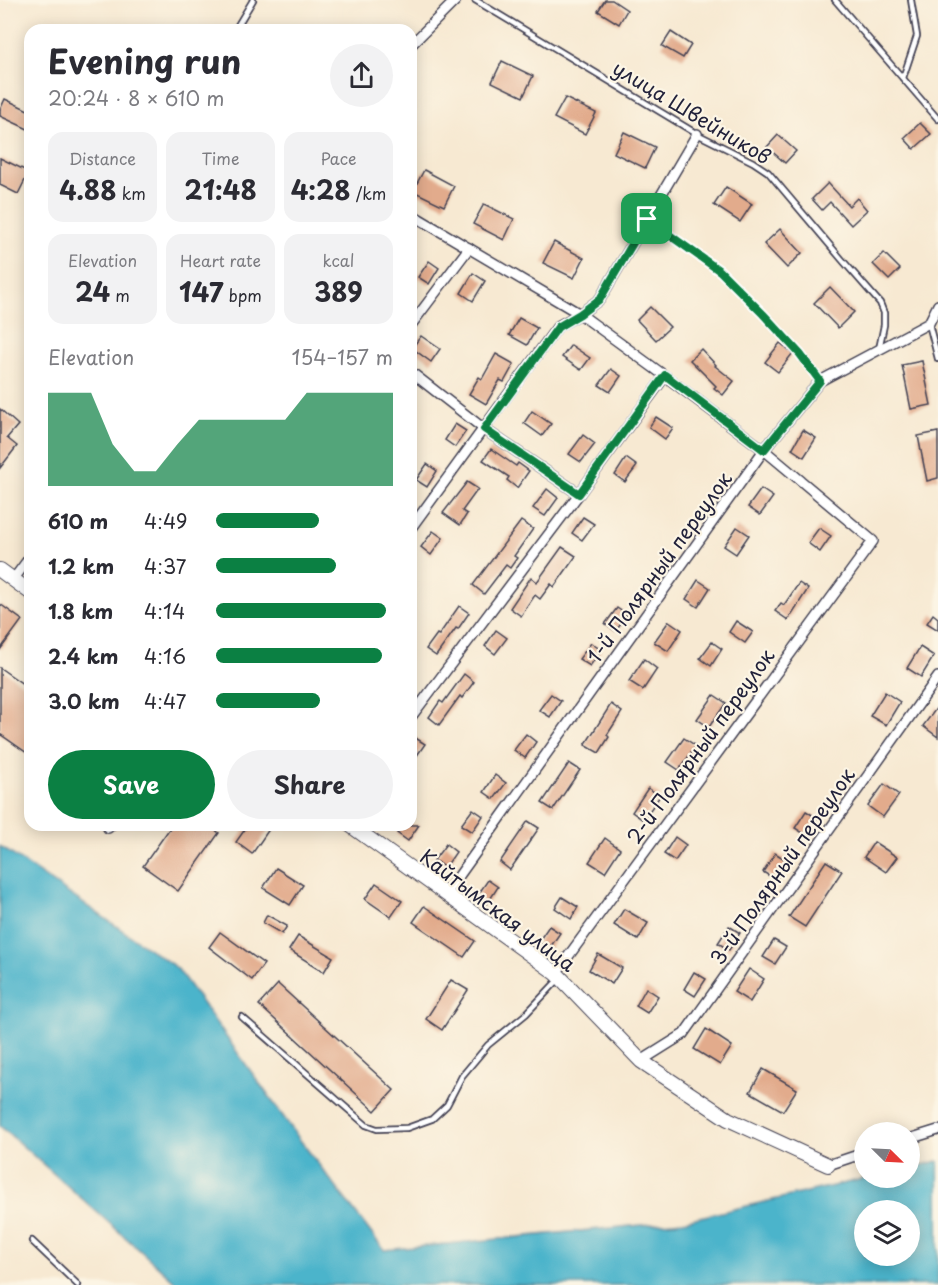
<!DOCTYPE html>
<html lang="en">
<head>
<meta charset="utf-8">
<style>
	:root { --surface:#fff; --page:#f2f2f3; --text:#2b2b33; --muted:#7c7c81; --accent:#0b8043 }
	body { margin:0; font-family:"Playpen Sans",sans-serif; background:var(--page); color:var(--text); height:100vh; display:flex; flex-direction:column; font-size:22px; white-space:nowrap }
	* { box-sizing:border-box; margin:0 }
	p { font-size:20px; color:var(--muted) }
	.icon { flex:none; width:33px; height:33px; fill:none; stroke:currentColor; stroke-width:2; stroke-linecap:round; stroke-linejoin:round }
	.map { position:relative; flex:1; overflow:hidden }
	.details { position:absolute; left:24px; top:24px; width:393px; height:807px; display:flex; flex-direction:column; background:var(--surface); border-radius:18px; box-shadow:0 3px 15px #0003 }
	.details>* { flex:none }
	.needle { width:39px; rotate:114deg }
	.controls { position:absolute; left:854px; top:1122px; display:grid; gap:12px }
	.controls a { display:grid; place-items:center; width:66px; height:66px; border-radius:50%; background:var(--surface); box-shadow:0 3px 15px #0003; font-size:30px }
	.pin { position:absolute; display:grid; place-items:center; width:51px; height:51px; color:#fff; margin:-26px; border-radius:12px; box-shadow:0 3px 9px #0006 }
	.round { display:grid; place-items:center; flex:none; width:63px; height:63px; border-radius:32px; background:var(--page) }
	.headline { display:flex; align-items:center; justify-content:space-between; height:102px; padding:0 24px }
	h1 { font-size:33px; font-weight:700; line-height:45px }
	.metrics { display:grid; grid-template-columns:repeat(3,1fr); gap:9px; height:102px; padding:6px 24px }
	.metrics div { display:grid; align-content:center; border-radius:15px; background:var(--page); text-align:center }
	.metrics b { font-size:26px; font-weight:700 }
	.metrics small { font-size:16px; font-weight:400 }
	.metrics p { font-size:16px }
	.chart { height:168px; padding:12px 24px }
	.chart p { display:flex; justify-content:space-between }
	.chart svg { width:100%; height:108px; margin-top:6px; fill:var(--accent); opacity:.7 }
	.primary-button { display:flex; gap:12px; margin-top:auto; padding:12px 24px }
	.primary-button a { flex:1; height:69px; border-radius:36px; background:var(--accent); color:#fff; font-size:24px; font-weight:700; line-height:69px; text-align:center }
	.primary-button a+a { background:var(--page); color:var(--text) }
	ul { padding:0 24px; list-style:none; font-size:20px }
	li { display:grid; grid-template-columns:96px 72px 1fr; align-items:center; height:45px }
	li i { height:15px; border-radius:8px; background:var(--accent) }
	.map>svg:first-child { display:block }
</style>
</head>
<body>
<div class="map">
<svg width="938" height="1285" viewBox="0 0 938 1285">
	<rect width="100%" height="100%" fill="#fcf5e5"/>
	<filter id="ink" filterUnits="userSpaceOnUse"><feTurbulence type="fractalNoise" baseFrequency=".0167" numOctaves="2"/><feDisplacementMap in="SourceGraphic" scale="12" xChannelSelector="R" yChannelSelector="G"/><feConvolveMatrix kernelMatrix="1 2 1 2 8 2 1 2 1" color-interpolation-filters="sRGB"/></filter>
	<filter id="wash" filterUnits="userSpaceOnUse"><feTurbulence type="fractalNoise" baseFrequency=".008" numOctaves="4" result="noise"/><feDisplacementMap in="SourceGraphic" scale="24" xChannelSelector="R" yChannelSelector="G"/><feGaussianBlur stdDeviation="1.35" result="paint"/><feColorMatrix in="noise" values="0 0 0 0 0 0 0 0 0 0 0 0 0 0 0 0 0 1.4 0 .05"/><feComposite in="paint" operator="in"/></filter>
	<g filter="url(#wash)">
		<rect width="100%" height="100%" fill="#f7e9d2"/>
		<path fill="#4cb4cb" stroke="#376b83" stroke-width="1.5" fill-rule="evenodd" d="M0,846l177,122 123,172 84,110 299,-29 184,-43h42v-10l29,-7v124h-759l-179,-159zM864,1210h45v46h-45z"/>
		<g id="blocks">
			<g fill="#e2ab8c">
				<polygon points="605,0 612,0 627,10 619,24 598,11"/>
				<polygon points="671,32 691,45 683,58 662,46"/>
				<polygon points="502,61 533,76 523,97 492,82"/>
				<polygon points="565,98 596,113 585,134 554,118"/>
				<polygon points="5,99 30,111 30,130 0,116 0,110"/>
				<polygon points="920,123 931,134 914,149 904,138"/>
				<polygon points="624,132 655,147 645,168 614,153"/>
				<polygon points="778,135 796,151 785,163 767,147"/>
				<polygon points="0,158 29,172 18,194 0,185"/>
				<polygon points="424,170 454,186 444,206 413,191"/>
				<polygon points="828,183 849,206 857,198 867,210 851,225 830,202 822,210 812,199"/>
				<polygon points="726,187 752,204 740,222 714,205"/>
				<polygon points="484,204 514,219 504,240 473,224"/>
				<polygon points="780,229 802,253 787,268 764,244"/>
				<polygon points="554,242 584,258 574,278 543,263"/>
				<polygon points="884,253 900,269 889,280 873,264"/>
				<polygon points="429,261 439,268 429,284 418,277"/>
				<polygon points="473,273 485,281 473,301 461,293"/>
				<polygon points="830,287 854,312 838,328 814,303"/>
				<polygon points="650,307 670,327 656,340 637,320"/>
				<polygon points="519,318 537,328 527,345 509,335"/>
				<polygon points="421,336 440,349 431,362 412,348"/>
				<polygon points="780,343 793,353 778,372 765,362"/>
				<polygon points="571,345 590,358 581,370 562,357"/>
				<polygon points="701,349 716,365 715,366 734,381 723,395 714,388 716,386 690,360"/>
				<polygon points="496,354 514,364 504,382 500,380 486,404 469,394 479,377 482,379"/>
				<polygon points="922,361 931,405 911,409 902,365"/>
				<polygon points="611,369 621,376 610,392 599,385"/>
				<polygon points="0,409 18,425 7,438 17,446 0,468"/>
				<polygon points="532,411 551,424 542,436 524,423"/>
				<polygon points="656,417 673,428 665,439 649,427"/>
				<polygon points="455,424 466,431 455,447 445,440"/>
				<polygon points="803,430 816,438 804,457 792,449"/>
				<polygon points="938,432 938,478 927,481 918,436"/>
				<polygon points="583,435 595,444 581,462 569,454"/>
				<polygon points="491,449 516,466 518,463 529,471 517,488 507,480 509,477 483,460"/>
				<polygon points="626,458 637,466 625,482 615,475"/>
				<polygon points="427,464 437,471 427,487 416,480"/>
				<polygon points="467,482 478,489 462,511 467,514 460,525 443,513"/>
				<polygon points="547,489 558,498 545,516 533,508"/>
				<polygon points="761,489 773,497 760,515 748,507"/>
				<polygon points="583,517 594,524 582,540 572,533"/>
				<polygon points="521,521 533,529 514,556 517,558 510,568 506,565 484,594 473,585"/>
				<polygon points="737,527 749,535 736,554 724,546"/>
				<polygon points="819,528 831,536 820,552 808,543"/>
				<polygon points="433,531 443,538 431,555 421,547"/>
				<polygon points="562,547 576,556 554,587 551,584 540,599 535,595 521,616 510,608 531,577 537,582"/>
				<polygon points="698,580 710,588 698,607 686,599"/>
				<polygon points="799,583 808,589 788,620 775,611 781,603 784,605"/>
				<polygon points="0,604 22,620 0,650"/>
				<polygon points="459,606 469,613 458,629 456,628 436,656 426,649 437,634 439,635"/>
				<polygon points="617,608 627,615 616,631 605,624"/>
				<polygon points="933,614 938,618 938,630 927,623"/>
				<polygon points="669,621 682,630 668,651 654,642"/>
				<polygon points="736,621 753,632 745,643 729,632"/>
				<polygon points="496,630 507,638 495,654 485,646"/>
				<polygon points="712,642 722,649 711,666 700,658"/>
				<polygon points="591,643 601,650 590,666 579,659"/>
				<polygon points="920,647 934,656 921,677 907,668"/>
				<polygon points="644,659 657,669 643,690 629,681"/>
				<polygon points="0,668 30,689 30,755 0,734"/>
				<polygon points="464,674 474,682 462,698 460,696 439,725 429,717 440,701 443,703"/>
				<polygon points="885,692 900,702 886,725 870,716"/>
				<polygon points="551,694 561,701 550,717 539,710"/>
				<polygon points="714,695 726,703 709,727 697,719"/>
				<polygon points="611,704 622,712 607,735 609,737 599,753 585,745"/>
				<polygon points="938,706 938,737 923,726"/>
				<polygon points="526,734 536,742 525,758 514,750"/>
				<polygon points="414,737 425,744 411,764 411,741"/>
				<polygon points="684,738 696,746 679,770 667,762"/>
				<polygon points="569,763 580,770 553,810 542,803"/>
				<polygon points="495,775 506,783 494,799 484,792"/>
				<polygon points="884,784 899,795 883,817 868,806"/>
				<polygon points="648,788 660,796 643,820 632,812"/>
				<polygon points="473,809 483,816 472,832 461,825"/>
				<polygon points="806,811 817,818 806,835 795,828"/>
				<polygon points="528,821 539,828 510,870 500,862"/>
				<polygon points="172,825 209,825 219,833 178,891 143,866"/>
				<polygon points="248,825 272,825 252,854 236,842"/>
				<polygon points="403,825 419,825 408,841 397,833"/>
				<polygon points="675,837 686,845 675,861 664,854"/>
				<polygon points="605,838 620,849 605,872 589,862"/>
				<polygon points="874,842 897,857 886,872 864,857"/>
				<polygon points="446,844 456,852 445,868 434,860"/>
				<polygon points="775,853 788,861 776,880 763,872"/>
				<polygon points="826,861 842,871 805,927 789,917"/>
				<polygon points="276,868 303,885 290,905 263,888"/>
				<polygon points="488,880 498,887 487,904 477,896"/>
				<polygon points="376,883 402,901 391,917 365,899"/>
				<polygon points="562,897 578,907 571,919 555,908"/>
				<polygon points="424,906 475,941 464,957 413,922"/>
				<polygon points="624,909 648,923 638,940 614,925"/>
				<polygon points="267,915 287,926 282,934 263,923"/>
				<polygon points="549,926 560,933 549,949 538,942"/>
				<polygon points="729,926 740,933 729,950 718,943"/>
				<polygon points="220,932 264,964 252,980 209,947"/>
				<polygon points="298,936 333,957 324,972 289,950"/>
				<polygon points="774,940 786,947 775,964 763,957"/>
				<polygon points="598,954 622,968 612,984 589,970"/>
				<polygon points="749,969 764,979 750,1002 734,992"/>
				<polygon points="694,972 706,979 695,996 684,989"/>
				<polygon points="451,980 468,990 442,1030 426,1019"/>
				<polygon points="278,984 394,1090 375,1111 259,1005"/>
				<polygon points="646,988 658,996 647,1013 636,1006"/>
				<polygon points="706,1029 732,1046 720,1065 694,1049"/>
				<polygon points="763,1069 797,1089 783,1111 750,1092"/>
			</g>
		</g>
	</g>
	<g filter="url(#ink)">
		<use href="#blocks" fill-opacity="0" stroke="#424052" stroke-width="1.5"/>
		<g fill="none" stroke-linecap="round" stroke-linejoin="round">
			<g stroke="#424052" stroke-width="8">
				<g id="lane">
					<polyline points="475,0 697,134 753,162 768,172 844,262 880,303 884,313 884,325 879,349"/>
					<polyline points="835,0 938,119"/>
					<polyline points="235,30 253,0"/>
					<polyline points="903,78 917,36 911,0"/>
					<polyline points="648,220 720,271 763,314 800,354 820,381"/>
					<polyline points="929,324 938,359"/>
					<polyline points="242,1017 366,1125 377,1129 407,1128 432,1119 447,1105 462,1076 488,1045 526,1014 558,980"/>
					<polyline points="32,1241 78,1285"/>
				</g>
			</g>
			<g stroke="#424052" stroke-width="12">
				<g id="street">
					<polyline points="411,45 456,0"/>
					<polyline points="411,214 580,314 665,376 764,450 873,541 556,973"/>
					<polyline points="411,325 469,248"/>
					<polyline points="411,372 484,429 579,494"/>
					<polyline points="411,528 558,326 580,314 600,299 697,134"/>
					<polyline points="13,580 30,557"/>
					<polyline points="411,717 579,494 665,376"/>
					<polyline points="108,828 111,825"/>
					<polyline points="446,894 764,450 820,381 929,323 938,305"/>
					<polyline points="641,1061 684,1034 938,677"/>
					<polyline points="909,1139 938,1130"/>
					<polyline points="828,1165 864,1153"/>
				</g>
			</g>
			<g stroke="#424052" stroke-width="16">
				<g id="secondary">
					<polyline points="0,570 30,592"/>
					<polyline points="350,825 556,973 641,1061 728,1119 828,1165"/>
				</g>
			</g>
			<use href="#lane" stroke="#fff" stroke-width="4.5"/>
			<use href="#street" stroke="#fff" stroke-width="9"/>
			<use href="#secondary" stroke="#fff" stroke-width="14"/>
		</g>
	</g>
	<g fill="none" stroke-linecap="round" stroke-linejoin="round" filter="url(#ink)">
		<g stroke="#fff" stroke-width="12">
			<polygon id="route" points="647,219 720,271 763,314 800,354 820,381 764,450 665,375 579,494 484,429 558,327 580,314 600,299"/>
		</g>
		<use href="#route" stroke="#0b8043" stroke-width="8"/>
	</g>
	<g text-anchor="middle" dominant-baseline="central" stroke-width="4.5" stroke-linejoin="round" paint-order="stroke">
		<g font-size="20" fill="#22223b" stroke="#fcf5e5">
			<text transform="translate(692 112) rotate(31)">улица Швейников</text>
			<text transform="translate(659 567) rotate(-54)">1-й Полярный переулок</text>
			<text transform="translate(700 746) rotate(-54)">2-й Полярный переулок</text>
			<text transform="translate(782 866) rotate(-55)">3-й Полярный переулок</text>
			<text transform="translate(498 910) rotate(37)">Кайтымская улица</text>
		</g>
	</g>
</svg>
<div class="controls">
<a><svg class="needle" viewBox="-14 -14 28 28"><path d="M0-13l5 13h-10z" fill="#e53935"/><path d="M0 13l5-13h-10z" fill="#7c7c81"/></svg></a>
<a><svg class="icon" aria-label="layers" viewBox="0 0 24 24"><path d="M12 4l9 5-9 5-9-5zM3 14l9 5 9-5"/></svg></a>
</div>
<div class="pin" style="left:647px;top:219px;background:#1e9e55"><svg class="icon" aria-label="arrive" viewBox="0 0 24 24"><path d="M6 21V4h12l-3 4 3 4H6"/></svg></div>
<section class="details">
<div class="headline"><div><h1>Evening run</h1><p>20:24 · 8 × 610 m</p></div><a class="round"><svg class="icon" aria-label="share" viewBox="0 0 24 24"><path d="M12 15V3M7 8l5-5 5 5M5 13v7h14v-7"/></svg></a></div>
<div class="metrics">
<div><p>Distance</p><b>4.88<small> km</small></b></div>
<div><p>Time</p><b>21:48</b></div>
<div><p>Pace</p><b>4:28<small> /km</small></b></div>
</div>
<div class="metrics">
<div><p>Elevation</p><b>24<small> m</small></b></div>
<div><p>Heart rate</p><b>147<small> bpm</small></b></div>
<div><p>kcal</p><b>389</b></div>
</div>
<div class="chart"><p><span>Elevation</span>154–157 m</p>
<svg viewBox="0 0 160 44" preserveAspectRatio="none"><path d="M0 44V6L10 6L20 6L30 27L40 38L50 38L60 27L70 17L80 17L90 17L100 17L110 17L120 6L130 6L140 6L150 6L160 6V44z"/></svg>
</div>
<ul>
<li><b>610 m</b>4:49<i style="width:58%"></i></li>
<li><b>1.2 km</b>4:37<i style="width:68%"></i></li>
<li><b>1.8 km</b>4:14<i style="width:96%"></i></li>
<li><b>2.4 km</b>4:16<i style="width:94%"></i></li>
<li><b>3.0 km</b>4:47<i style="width:59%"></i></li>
</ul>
<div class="primary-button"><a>Save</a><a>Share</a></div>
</section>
</div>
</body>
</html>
